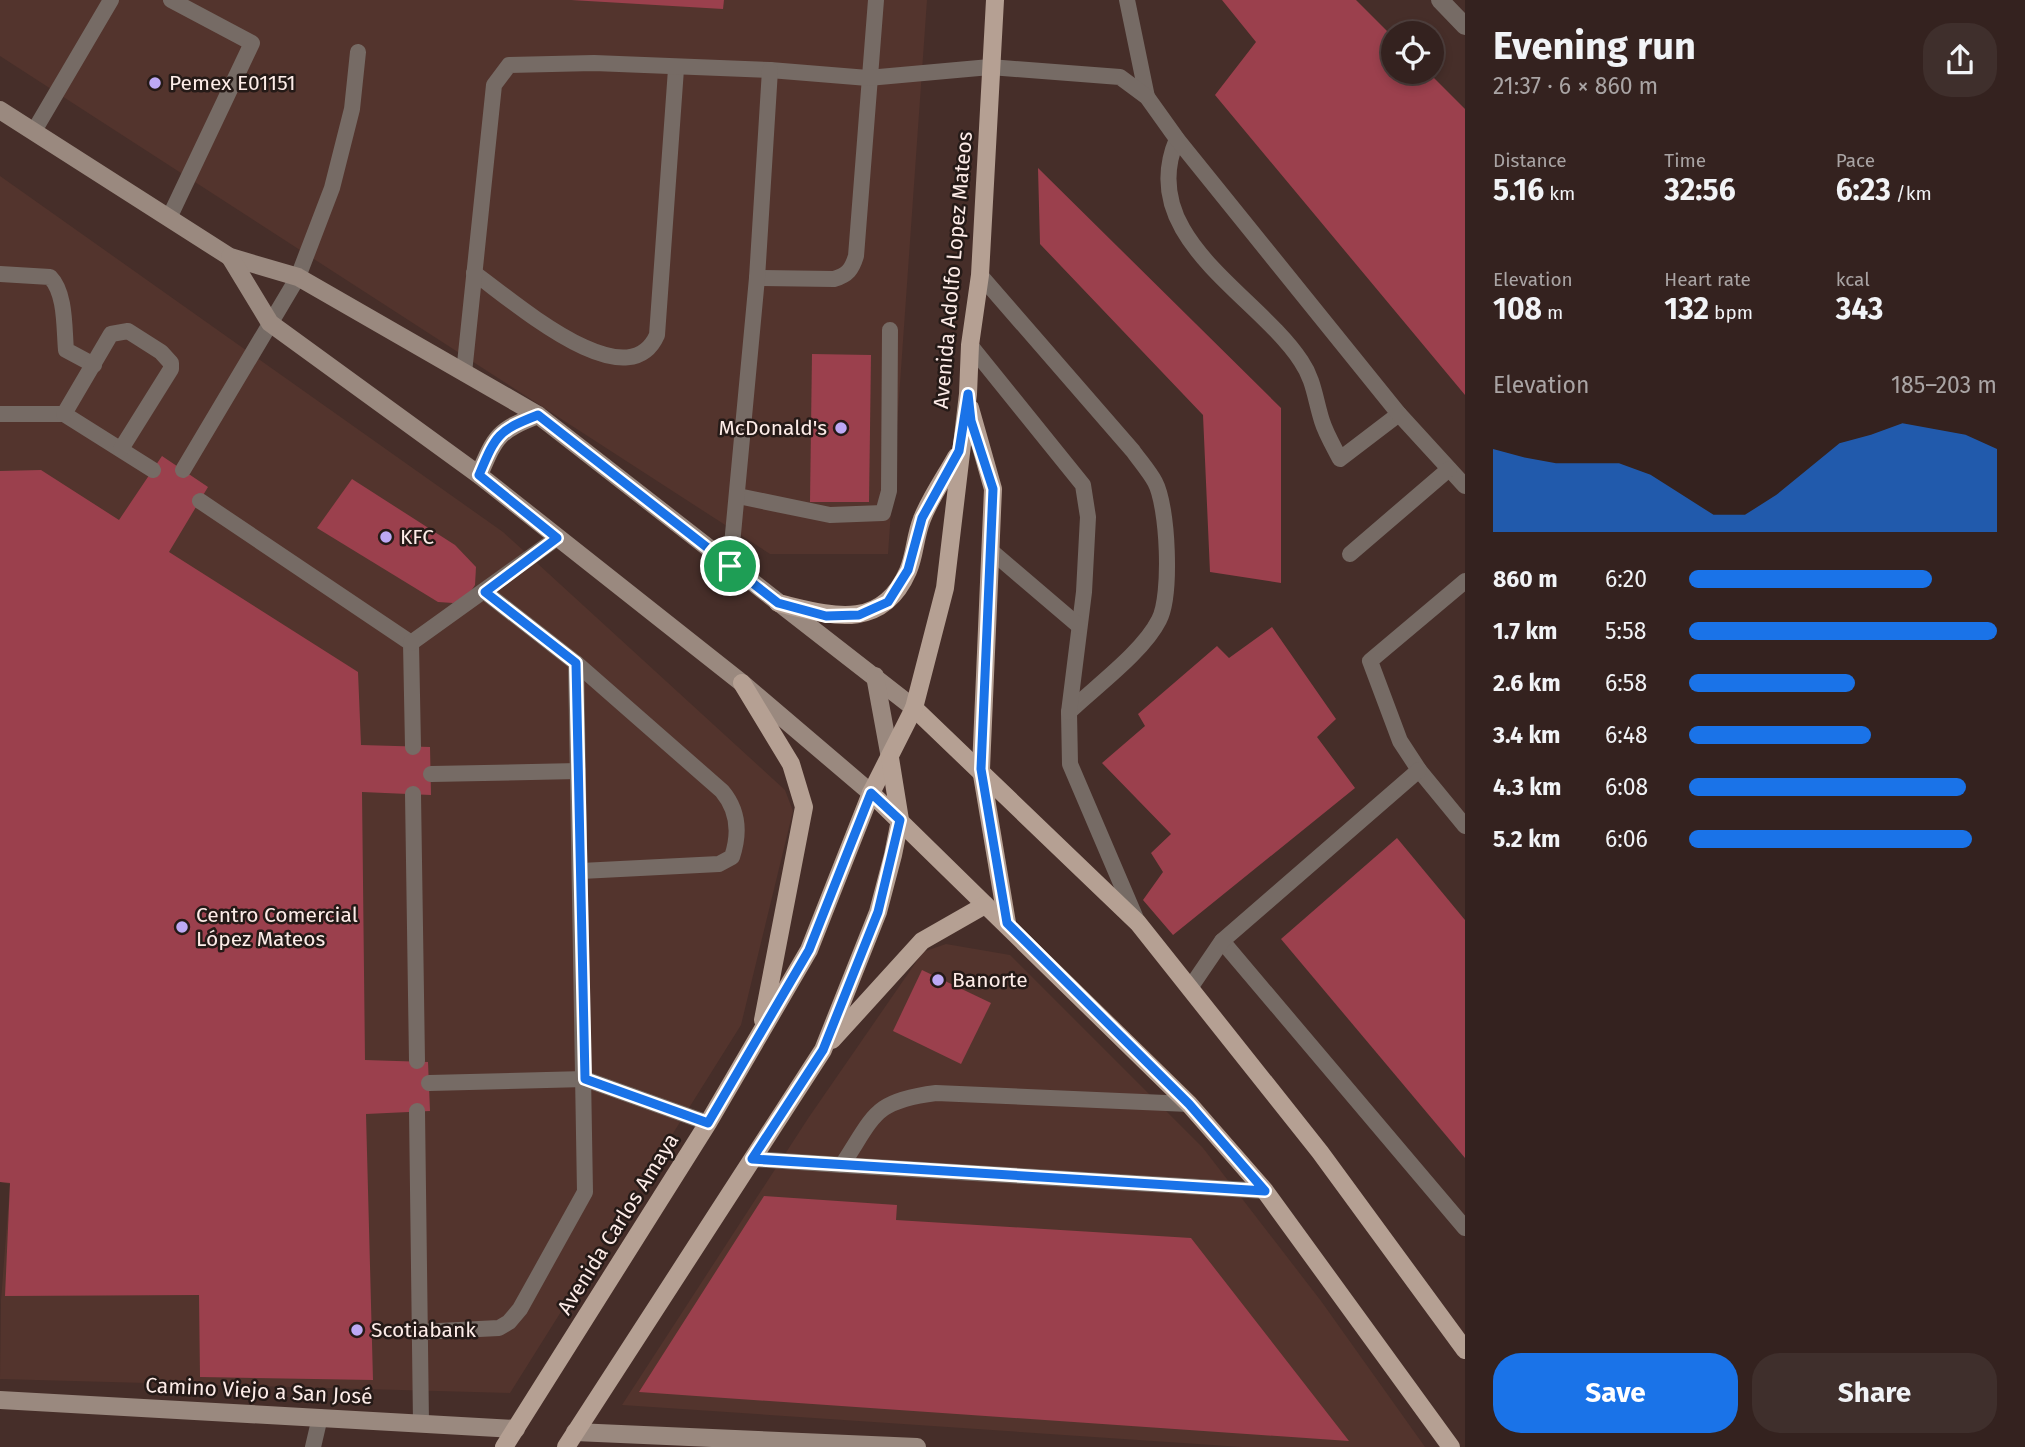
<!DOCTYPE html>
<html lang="en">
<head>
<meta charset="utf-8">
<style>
	:root { --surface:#34221f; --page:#3f2f2c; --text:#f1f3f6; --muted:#a9a4a4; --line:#4e3f3d; --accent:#1a73e8 }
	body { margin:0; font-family:"Fira Sans",sans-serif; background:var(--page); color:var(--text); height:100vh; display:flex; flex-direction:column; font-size:26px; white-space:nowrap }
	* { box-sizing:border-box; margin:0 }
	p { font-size:23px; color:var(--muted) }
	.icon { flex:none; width:38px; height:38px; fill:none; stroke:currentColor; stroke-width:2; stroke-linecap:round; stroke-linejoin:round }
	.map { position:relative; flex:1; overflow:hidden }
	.drawer { display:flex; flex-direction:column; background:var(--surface); width:560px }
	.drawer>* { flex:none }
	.buttons { position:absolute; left:1381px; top:21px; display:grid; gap:14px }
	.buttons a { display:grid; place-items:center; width:63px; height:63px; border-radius:50%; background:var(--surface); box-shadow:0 4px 10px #0003,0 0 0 2px var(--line); font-size:35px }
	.pin { position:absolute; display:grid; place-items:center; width:60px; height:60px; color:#fff; margin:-30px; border:4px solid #fff; border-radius:50%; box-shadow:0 2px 7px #0007 }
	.round { display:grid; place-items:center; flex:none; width:74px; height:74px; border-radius:28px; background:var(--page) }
	.head { display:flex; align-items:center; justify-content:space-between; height:119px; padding:0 28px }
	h1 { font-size:38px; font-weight:700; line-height:52px }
	.figures { display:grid; grid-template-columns:repeat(3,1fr); gap:10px; height:119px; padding:7px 28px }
	.figures div { display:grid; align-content:center }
	.figures b { font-size:30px; font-weight:700 }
	.figures small { font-size:19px; font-weight:400 }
	.figures p { font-size:19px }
	.chart { height:196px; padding:14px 28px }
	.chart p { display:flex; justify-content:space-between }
	.chart svg { width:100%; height:126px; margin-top:7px; fill:var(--accent); opacity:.7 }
	.action { display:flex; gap:14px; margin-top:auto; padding:14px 28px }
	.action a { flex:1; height:80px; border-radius:28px; background:var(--accent); color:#fff; font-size:28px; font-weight:700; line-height:80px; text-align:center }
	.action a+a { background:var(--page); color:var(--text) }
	ul { padding:0 28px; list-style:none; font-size:23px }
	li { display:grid; grid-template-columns:112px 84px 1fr; align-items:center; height:52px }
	li i { height:18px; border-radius:9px; background:var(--accent) }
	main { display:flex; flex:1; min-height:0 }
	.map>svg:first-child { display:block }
</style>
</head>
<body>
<main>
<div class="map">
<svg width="1465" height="1447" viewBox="0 0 1465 1447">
	<rect width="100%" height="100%" fill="#462e29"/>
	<g fill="#53342d">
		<polygon points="0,0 927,0 888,554 770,554 0,56"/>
		<polygon points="0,176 503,532 785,790 793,811 741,1025 510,1393 0,1379 1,1300 10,1184 0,1182"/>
		<polygon points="946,944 1010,955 1203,1148 1321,1301 1425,1447 1242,1447 622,1405 809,1117 923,952"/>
	</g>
	<g fill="#9b404d">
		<polygon points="571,0 724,0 723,9"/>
		<polygon points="1222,0 1356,0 1393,37 1393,72 1428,72 1465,109 1465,395 1215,95 1256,42"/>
		<polygon points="1038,168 1281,408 1281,583 1210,572 1203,415 1040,244"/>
		<polygon points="812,354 871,355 869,502 810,502"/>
		<polygon points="162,456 208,487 169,552 358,672 361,745 430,747 431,795 362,792 365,1060 428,1062 430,1111 366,1114 373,1380 200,1377 199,1295 5,1296 10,1183 0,1182 0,471 41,470 119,520"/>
		<polygon points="352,479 455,545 476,567 475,585 467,597 453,603 438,602 317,528"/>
		<polygon points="1272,627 1336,719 1317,737 1355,788 1173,935 1143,900 1163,872 1151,853 1171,834 1102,763 1145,726 1138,714 1217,646 1229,658"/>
		<polygon points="1397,838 1465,920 1465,1158 1281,939"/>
		<polygon points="922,970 991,1003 961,1064 893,1031"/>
		<polygon points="764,1196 897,1205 896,1220 1191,1238 1349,1441 639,1392"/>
	</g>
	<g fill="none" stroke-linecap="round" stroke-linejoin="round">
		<g stroke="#766b65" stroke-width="16">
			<polyline points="1127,0 1147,97"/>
			<polyline points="34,131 111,0"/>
			<path d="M1177,139c-42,98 79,154 124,222 13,19 14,38 21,60 4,13 12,26 18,38l59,-45"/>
			<polyline points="170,216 252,43 171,0"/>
			<path d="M474,273c36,25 153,130 183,62l19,-266"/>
			<path d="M0,274l50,3c16,16 14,52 16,73l28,15"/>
			<path d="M980,275l153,176c7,10 16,20 22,31 13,24 17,113 4,138 -16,32 -64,67 -90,92l1,52 67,157"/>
			<path d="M757,278l77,1c14,-4 18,-10 22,-23l20,-256"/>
			<polyline points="970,345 1083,485 1088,517 1084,592 1069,712"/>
			<polyline points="464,373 494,85 509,65 594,63 770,70 868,78 990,67 1120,77 1147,97 1177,139 1399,414 1465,486"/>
			<polyline points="0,414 64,414 153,470"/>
			<polyline points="64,414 111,334 128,331 161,352 171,363 171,369 121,449"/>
			<polyline points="183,470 298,277 332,188 352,109 358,52"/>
			<polyline points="738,496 830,515 883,513 889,491 890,330"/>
			<polyline points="200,501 411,643 413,747"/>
			<polyline points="990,550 1079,626"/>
			<polyline points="1350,554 1449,469"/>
			<polyline points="730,566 757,278 770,70"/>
			<polyline points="1465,581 1370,661 1400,741 1419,770 1465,826"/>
			<path d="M485,592l91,71 146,128c16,19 18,42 10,66l-13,7 -138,7"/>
			<polyline points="411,643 557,538"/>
			<polyline points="431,774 578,771"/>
			<polyline points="413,794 417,1061"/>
			<polyline points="1222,941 1465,1228"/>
			<polyline points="1190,988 1222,941 1419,770"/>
			<polyline points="429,1083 585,1079 708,1123"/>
			<path d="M1189,1104l-253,-11c-63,8 -61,22 -94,72l423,26"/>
			<polyline points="417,1111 421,1423"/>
			<polyline points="753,1159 842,1165"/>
			<polyline points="418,1332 499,1328 509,1322 520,1309 585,1192 576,663"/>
			<polyline points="313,1447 320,1417"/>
		</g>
		<polyline stroke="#766b65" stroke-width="18" points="1440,0 1465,26"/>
		<g stroke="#9a897f" stroke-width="18">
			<polyline points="0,110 230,257 298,277 538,415 914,708"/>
			<polyline points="230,257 270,323 479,475 742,683 871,793"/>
			<path d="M479,475c17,-40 19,-44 59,-60"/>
			<polyline points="875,676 890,758"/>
			<polyline points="0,1400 516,1429"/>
			<polyline points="575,1432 917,1447"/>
		</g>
		<g stroke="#b5a093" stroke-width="18">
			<polyline points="970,408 993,489 981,769 1007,923"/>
			<path d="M778,603c51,12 103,30 130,-32 7,-16 7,-35 14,-52 8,-21 23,-42 34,-62"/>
			<polyline points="742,683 791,764 804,807 763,1020"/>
			<polyline points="914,708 1138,923 1320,1152 1465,1350"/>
			<polyline points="871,793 1189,1104 1265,1191 1451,1447"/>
			<polyline points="832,1040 922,941 985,905"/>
			<polyline points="504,1447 708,1123 809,950 871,793 914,708 945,588 968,394 970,345 980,275 995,0"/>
			<polyline points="566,1447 823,1050 878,912 893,855 900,820 890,758"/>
		</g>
	</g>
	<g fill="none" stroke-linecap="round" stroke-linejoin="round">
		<g stroke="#fff" stroke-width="14">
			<path id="route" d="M968,394l3,27 22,68 -12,280 26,154 182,181 76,87 -513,-32 71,-109 55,-138 22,-92 -29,-27 -62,157 -101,173 -123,-44 -9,-416 -91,-71 72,-54 -78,-63c17,-40 18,-44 59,-60l240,188 48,13 33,-1 29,-13 20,-32 14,-52 37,-67z"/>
		</g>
		<use href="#route" stroke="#1a73e8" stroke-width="9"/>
	</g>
	<g fill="#bda9f5" stroke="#251a17" stroke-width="2.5">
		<circle cx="155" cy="83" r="7"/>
		<circle cx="841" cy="428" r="7"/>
		<circle cx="386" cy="537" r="7"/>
		<circle cx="182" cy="927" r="7"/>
		<circle cx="938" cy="980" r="7"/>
		<circle cx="357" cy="1330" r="7"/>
	</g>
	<g text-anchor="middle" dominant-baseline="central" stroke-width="5" stroke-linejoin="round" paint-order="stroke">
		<g font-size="21" fill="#fdece8" stroke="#251a17" text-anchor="start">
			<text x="169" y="83">Pemex E01151</text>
			<text x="827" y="428" text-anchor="end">McDonald's</text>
			<text x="400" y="537">KFC</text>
			<text x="196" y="915">Centro Comercial<tspan x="196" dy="24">López Mateos</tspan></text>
			<text x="952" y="980">Banorte</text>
			<text x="371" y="1330">Scotiabank</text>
		</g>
		<g font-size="21" fill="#fdece8" stroke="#251a17">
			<text transform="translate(953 270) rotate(-85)">Avenida Adolfo Lopez Mateos</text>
			<text transform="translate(618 1224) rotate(-58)">Avenida Carlos Amaya</text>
			<text transform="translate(259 1391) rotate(3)">Camino Viejo a San José</text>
		</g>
	</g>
</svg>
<div class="buttons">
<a><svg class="icon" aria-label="locate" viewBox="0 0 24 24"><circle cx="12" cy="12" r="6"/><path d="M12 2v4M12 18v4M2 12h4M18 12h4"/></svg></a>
</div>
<div class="pin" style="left:730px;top:566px;background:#1e9e55"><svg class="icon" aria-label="arrive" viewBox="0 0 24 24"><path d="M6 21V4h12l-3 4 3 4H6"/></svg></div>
</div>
<section class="drawer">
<div class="head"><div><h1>Evening run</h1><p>21:37 · 6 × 860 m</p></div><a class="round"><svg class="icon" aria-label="share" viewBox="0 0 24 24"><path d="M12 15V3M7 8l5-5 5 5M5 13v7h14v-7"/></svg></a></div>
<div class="figures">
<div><p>Distance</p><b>5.16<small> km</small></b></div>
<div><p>Time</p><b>32:56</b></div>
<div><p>Pace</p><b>6:23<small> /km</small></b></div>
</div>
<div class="figures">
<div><p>Elevation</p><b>108<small> m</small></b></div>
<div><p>Heart rate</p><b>132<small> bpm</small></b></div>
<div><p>kcal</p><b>343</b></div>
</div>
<div class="chart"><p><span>Elevation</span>185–203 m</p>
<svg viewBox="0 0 160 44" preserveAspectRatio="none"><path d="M0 44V15L10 18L20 20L30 20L40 20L50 24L60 31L70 38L80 38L90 31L100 22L110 13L120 10L130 6L140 8L150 10L160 15V44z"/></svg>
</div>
<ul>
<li><b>860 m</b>6:20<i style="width:79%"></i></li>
<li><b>1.7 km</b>5:58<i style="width:100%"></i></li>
<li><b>2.6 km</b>6:58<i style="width:54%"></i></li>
<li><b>3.4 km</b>6:48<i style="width:59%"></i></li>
<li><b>4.3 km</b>6:08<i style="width:90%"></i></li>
<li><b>5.2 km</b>6:06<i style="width:92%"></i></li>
</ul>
<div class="action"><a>Save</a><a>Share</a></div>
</section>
</main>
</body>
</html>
